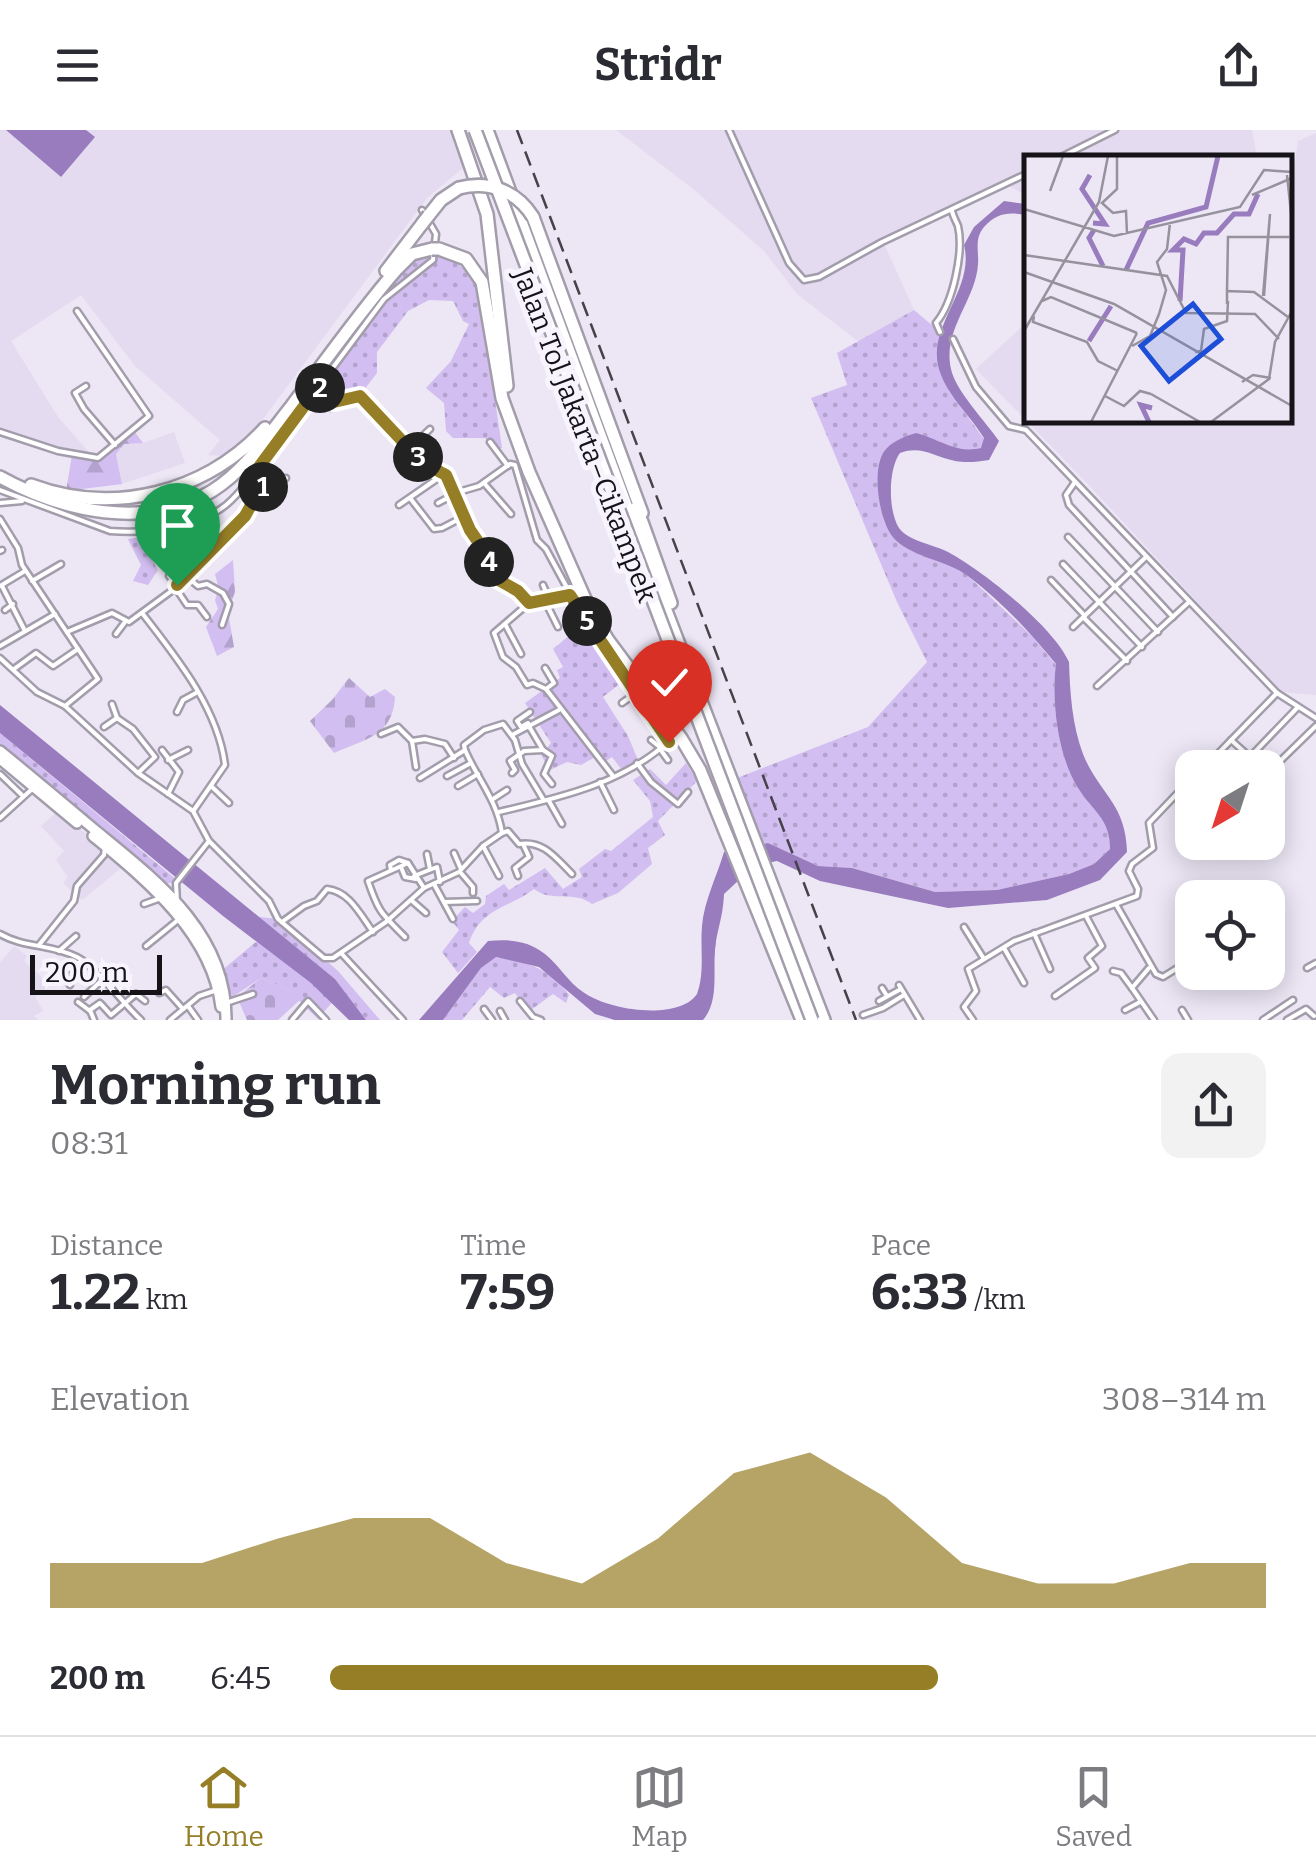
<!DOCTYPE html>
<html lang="en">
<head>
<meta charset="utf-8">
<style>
	:root { --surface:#fff; --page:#f2f2f3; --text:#2b2b33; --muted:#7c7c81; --line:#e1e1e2; --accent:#967e26 }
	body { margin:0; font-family:Bitter,serif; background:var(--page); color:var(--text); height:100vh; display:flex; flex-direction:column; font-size:38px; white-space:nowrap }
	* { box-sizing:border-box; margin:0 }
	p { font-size:32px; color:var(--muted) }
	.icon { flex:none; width:55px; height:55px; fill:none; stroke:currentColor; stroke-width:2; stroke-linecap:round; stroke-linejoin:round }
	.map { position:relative; height:890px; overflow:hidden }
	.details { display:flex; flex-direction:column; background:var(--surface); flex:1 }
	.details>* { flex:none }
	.needle { width:65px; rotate:219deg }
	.controls { position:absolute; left:1175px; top:620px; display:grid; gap:20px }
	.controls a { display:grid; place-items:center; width:110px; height:110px; border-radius:20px; background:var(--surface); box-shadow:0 5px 25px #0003; font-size:50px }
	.scale { position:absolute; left:30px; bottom:25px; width:132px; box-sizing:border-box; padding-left:10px; border:5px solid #151318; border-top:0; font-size:28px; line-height:35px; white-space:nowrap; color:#151318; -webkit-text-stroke:8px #f8f4fe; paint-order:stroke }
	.pin { position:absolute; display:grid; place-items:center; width:85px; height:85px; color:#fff; margin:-102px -42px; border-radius:50% 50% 50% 0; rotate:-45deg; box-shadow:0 0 10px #0007 }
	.pin .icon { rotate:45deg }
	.km { position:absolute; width:50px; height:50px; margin:-25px; border-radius:50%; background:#222; color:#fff; font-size:28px; line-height:50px; text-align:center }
	.round { display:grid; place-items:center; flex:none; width:105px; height:105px; border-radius:20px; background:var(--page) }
	.overview { display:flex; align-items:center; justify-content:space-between; height:170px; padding:0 50px }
	h1 { font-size:55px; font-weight:700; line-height:75px }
	.stats { display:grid; grid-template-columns:repeat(3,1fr); gap:15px; height:170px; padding:10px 50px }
	.stats div { display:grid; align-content:center }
	.stats b { font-size:50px; font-weight:700 }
	.stats small { font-size:28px; font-weight:400 }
	.stats p { font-size:28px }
	.chart { height:280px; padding:20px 50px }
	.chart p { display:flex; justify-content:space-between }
	.chart svg { width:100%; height:180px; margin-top:10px; fill:var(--accent); opacity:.7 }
	ul { padding:0 50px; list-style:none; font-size:32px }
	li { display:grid; grid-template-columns:160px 120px 1fr; align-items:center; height:75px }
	li i { height:25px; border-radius:12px; background:var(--accent) }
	header { display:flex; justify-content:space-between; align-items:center; height:130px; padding:0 50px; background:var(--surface); font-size:45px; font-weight:700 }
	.menu { display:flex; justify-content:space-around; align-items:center; height:140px; border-top:2px solid var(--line); background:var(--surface); font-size:28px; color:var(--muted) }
	.menu a { display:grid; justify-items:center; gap:5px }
	.menu .active { color:var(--accent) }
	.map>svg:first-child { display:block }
</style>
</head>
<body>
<header><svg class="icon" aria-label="menu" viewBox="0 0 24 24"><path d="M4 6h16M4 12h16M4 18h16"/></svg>Stridr<svg class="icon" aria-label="share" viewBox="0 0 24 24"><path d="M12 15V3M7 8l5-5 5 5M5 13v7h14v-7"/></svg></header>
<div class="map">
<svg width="1316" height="890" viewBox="0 0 1316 890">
	<defs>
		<pattern id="grass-dots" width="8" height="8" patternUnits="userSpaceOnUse" patternTransform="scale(2.5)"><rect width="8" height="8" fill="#d2bef0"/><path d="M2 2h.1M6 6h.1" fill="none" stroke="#b3a2cd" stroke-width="1.8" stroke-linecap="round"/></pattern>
		<pattern id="forest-firs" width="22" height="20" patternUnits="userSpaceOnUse" patternTransform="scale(2.5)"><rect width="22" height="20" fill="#d2bef0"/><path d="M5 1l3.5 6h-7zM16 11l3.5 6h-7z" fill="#b3a2cd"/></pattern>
		<pattern id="cemetery-stones" width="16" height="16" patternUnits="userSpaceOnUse" patternTransform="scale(2.5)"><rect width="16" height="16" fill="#d2bef0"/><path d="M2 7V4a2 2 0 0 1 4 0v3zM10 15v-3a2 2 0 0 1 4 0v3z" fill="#b3a2cd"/></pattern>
	</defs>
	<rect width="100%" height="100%" fill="#ece6f5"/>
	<g fill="#e4dbf1">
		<polygon points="0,0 451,0 464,37 427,68 246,312 221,326 208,325 220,310 135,236 81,165 11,211 58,287 94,328 0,302"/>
		<polygon points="616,0 1252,0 1257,27 1026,28 1026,65 1008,56 885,116 914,180 859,212 797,164 765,122 692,58"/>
		<polygon points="1316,3 1316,565 1281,562 1084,350 976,239 1026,193 1026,290 1288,290 1288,101 1294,41 1298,11"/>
		<polygon points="174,302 185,333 122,354 116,323 124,314 143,313"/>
		<polygon points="58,681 125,735 82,770 63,753 68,747 56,730 64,721 41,696"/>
		<polygon points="14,816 27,826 24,831 50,855 35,867 43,881 34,886 39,890 0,890 0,833"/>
	</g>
	<g fill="url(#grass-dots)">
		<path d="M436,124c23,7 32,16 43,37l23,157 -8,1 -9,-11h-32l-7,-7 -2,-28 -18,-15 25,-27 18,-37 -6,-3 -10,-20 -24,-1 -21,11 -31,41v21l-17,22 -30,18 -3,-16 8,-14 -13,-11 77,-101 18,-14z"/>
		<path d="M914,180l26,22 9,59 35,48 -3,10c-24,4 -44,-6 -65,-16l-38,40 7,50 26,26 54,24 68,64 23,28c-5,36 2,92 22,123 15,24 32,30 32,61l-16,15 -25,10 -72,16 -62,2 -83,-24 -34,-2 -50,-23 -11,2 -25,-65 136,-53 59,-65 -30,-60 -86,-204 36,-13 -10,-32z"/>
		<polygon points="211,390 218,404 185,438 164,418 149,425 158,440 148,455 133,451 141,435 128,409 176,402"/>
		<polygon points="582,495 630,546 603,567 628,606 638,630 622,640 612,627 603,633 595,627 581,635 567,632 550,640 541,625 551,613 525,573 560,548 557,540 563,537 553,519"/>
		<polygon points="0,603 178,751 162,755 0,621"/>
		<path d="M686,633l11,18 -39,40 7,14 -17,13 4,16 -34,29 -26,11c-18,-14 -40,-1 -58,-15 -24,19 -53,18 -65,54l8,9 -19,21 -16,-21 17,-22 -7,-9 13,-14 8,6 12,-9 1,-8 18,-12 5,6 36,-22 18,21 19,-12 -3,-8 26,-20 6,2 42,-34 -3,-16 -17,-21 17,-11 16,16z"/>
		<polygon points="259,787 279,789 338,841 380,890 366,890 335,849"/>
		<polygon points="264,805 335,869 318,889 286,858 261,848 225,872 220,842"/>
		<path d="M495,827c31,5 55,11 74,38l-3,8 -13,-9 -25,18 -13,-19 -11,5 -14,-11 -28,33h-19l38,-52z"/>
	</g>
	<g fill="url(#forest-firs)">
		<polygon points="134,301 143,313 124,314 116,324 122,354 66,361 72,325 101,327"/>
		<polygon points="233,430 235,462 228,482 234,517 217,526 206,497 218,479 215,470 219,459 215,444"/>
	</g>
	<g fill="url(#cemetery-stones)">
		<path d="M349,548l21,19 15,-8 10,8c-2,39 -30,42 -61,56l-24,-32 22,-21z"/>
		<polygon points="261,848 286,858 301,869 278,890 247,890 237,867"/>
	</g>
	<g fill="#987cbe">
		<polygon points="6,0 86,0 95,7 61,47"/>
		<path d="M1004,71l22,3v11c-18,-3 -29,-2 -42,12 -10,12 -5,24 -6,37 -2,36 -36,66 -27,105 4,21 35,53 48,72l-10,19c-12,2 -22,3 -34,1 -21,-4 -33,-16 -55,-8 -12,16 -12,58 -1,75 9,13 36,17 49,24 35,19 105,74 121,110 1,31 3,63 14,92 16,40 43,49 44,98l-27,28 -53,20 -99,8 -128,-27 -43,-20 -40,8 2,11 -15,14c-1,24 -7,35 -9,56 -2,23 4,52 -12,70h-88l-20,-6 -56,-47 -43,-10 -15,11 -38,52h-24l69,-79c20,-2 40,-1 57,13 14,11 23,28 38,38 28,20 97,28 114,2 8,-22 3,-46 5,-68 2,-25 15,-50 22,-74l44,-9 50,23 34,2 83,24 62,-2 72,-16 25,-10 16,-15c0,-31 -17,-37 -32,-61 -20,-31 -27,-87 -22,-124 -26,-32 -55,-63 -88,-88 -21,-16 -60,-19 -76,-40 -13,-18 -20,-63 -9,-83 7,-11 20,-16 33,-20 24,6 39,21 65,15l3,-10c-14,-23 -40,-45 -46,-73 -9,-41 37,-77 26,-120l10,-18z"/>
		<polygon points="0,575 335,849 366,890 349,890 311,853 223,786 0,603"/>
	</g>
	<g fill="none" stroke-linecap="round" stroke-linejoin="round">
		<g stroke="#987cbe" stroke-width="8">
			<polyline points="0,591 39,623"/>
			<polyline points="124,691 129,695"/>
			<polyline points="613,885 633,890"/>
			<polyline points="694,890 705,869 712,810"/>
		</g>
		<g stroke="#a39dab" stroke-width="9">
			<g id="street">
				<polyline points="729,0 789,133 804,150 819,147 882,112 1026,44"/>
				<polyline points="1059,28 1115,0"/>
				<path d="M940,202l-4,-9c17,-20 28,-71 22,-97 -2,-5 -5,-10 -6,-15"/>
				<polyline points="953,209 976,257 1009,296 1026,300 1277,563 1316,588"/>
				<polyline points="86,256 75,263 84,279 115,315"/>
				<polyline points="319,256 326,267 334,272 354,266 362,267 426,335 447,345 470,400 497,449 518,461 529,473"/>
				<polyline points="0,302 58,321 98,328 149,286 77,181"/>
				<polyline points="490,312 508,336"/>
				<polyline points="410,318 430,299"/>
				<polyline points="420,328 432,318"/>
				<polyline points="264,352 286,348"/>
				<polyline points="1075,352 1066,365 1069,375 1173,487"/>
				<polyline points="484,353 511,384"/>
				<path d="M0,360l110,41c36,3 87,-3 116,-26 11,-9 19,-20 27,-30l131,-176 49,-39 3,-26 -14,-24"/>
				<path d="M455,363l24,-7 31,-22 5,1 22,75 9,9 32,59 91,133c-46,43 -112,57 -170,71"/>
				<polyline points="410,368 434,399 442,398 465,386"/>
				<polyline points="0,373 22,371"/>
				<polyline points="438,373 455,364"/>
				<polyline points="399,375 444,344"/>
				<polyline points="0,389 18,418 22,435 98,549 65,576"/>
				<polyline points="1068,407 1158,502"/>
				<polyline points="0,421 2,420"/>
				<polyline points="161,425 183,449"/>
				<polyline points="1063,434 1142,517"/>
				<polyline points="169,446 177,455"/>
				<polyline points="186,446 198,456 207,454 223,463 229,474 222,495"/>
				<polyline points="1051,450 1085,486"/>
				<polyline points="32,451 61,434"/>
				<polyline points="543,455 549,469"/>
				<polyline points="0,456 25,441"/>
				<polyline points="2,456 25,501"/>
				<polyline points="175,457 187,475 198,475 207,487"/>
				<polyline points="570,465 529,473 494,503 503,527 516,537 527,555 533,553 546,559 613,646"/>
				<polyline points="544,469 558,497"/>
				<polyline points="5,480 13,474"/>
				<path d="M142,483c34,44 76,95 83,152l-31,45"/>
				<polyline points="1084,488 1127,531"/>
				<polyline points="505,494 521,524"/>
				<polyline points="1073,497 1145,428"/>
				<polyline points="67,502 112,483 129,492 170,462 245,386 264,352 253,345"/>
				<polyline points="116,504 125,492"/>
				<polyline points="0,516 55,484"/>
				<polyline points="0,528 37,562 65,576 138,643 193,681 209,711 176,753 177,772"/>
				<polyline points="545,538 554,553 546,559"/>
				<polyline points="14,539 36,523 53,536 78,519"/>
				<polyline points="1097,556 1189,472"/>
				<polyline points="622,573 636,563"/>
				<polyline points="112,574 117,588 133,599 155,627 138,643"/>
				<polyline points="177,582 183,570 196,563"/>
				<polyline points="530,582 517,591 521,597 528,593 530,598"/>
				<polyline points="104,597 117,588"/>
				<polyline points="381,604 398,597 412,611 425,609 445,614 454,628"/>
				<polyline points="512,605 559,580"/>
				<polyline points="651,610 661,618"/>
				<polyline points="1231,610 1250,627 1298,577"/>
				<polyline points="412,611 416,637"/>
				<polyline points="660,619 668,630"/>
				<polyline points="162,620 179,642 168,664"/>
				<polyline points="543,620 552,626 544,644 552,654"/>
				<polyline points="168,630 188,620"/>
				<polyline points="637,633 651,652 678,674 688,662"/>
				<polyline points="1204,638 1277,563"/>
				<polyline points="1271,640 1316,596"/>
				<polyline points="512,643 515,640 510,631 524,621 543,620 530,598"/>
				<polyline points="0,644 23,666"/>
				<polyline points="447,646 471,633"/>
				<polyline points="420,648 465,620 464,615 484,600 503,594 515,610 522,634 543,669"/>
				<polyline points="600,652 614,680"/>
				<polyline points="211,656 229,673"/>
				<polyline points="458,656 478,644"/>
				<polyline points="493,669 507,660"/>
				<polyline points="549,671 562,694"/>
				<polyline points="0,688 31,660"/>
				<path d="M502,703l6,-2 11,13c24,-4 36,13 53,30"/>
				<path d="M209,711l60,60 9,18 46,39h9l53,-36 38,-34 35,-16 24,-26 19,-13c-5,-33 -24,-53 -37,-83"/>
				<polyline points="483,716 499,746"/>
				<polyline points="454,723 461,739"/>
				<polyline points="427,724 430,739"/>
				<polyline points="408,733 424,758"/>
				<polyline points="401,737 405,747 416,749"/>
				<polyline points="391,740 390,735 399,730 408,733"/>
				<polyline points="461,743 473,757 473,763"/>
				<polyline points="414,746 437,737 440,752"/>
				<polyline points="518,746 515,738 529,727 523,714"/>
				<polyline points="434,754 453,789"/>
				<polyline points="411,770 426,783"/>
				<polyline points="444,772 477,771"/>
				<polyline points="144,774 158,769"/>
				<polyline points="1117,776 1156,844 1163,847 1179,837"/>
				<path d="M282,792l22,-16 13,-5 10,-12c22,2 33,25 46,43"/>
				<polyline points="964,797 984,829"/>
				<polyline points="1034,803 1050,839"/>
				<path d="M0,804c24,14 52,10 77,23 21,11 45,46 64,63"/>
				<path d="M405,807c-24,-24 -26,-24 -37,-56l40,-18"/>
				<polyline points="39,815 74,771 77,756 104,725 105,718"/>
				<polyline points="146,816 178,790"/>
				<polyline points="1004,818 1024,853"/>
				<polyline points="59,821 76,806"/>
				<polyline points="341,823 403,890"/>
				<polyline points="1149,838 1132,858 1154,890"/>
				<polyline points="1307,838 1316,833"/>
				<polyline points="1113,841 1121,843 1132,858"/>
				<polyline points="70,855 63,842 82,831"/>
				<polyline points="899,855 920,890"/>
				<polyline points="882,858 887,866"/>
				<polyline points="159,863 166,860 183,879"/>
				<polyline points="1055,866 1095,838 1088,828 1102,816 1086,786"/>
				<polyline points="84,867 101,851"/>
				<polyline points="520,871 533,887 541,890"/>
				<polyline points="879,871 901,859"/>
				<polyline points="78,872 90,881"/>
				<polyline points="226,873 253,864"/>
				<polyline points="188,876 198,890"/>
				<polyline points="484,879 492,890"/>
				<polyline points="1125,880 1140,872"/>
				<polyline points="1182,880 1188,890"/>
				<polyline points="500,881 505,890"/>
				<polyline points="863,885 883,878 904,865"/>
				<polyline points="94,890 90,880 100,873 111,885 136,864 145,871"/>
				<polyline points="170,890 199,866 214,861"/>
				<polyline points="292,890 308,871 326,890"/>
				<polyline points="973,890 964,877 976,861 968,839 1014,811 1137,766 1138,759 1129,741 1132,734 1153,718 1149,693 1192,648"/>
				<polyline points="1263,890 1293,870"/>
				<polyline points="1287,890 1306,879 1314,886"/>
			</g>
		</g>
		<g stroke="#a39dab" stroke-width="14">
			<g id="primary">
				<path d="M0,621c32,26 64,53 95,79 61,50 132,103 131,190"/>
				<polyline points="0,629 77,693"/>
				<path d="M93,706c53,44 119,97 128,171"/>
			</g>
		</g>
		<g stroke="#a39dab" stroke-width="16">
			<g id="highway">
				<polyline points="458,0 487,84 507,256"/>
				<polyline points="487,0 643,421 824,890"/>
				<polyline points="429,85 441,70 459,58"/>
				<polyline points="533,87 642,383"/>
				<polyline points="439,119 466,129 482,152 502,268 529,342 589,478 608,510 681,608 700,640 802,890"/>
				<polyline points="386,141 422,94"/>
				<path d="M0,347c62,34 146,54 212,14 32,-20 55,-54 78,-83 35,-47 69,-95 107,-139l15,-15 20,-5"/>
				<path d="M31,355c82,31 174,8 234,-57"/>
				<polyline points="634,379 642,392 671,473"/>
			</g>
		</g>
		<use href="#street" stroke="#fff" stroke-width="4"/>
		<use href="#primary" stroke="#fff" stroke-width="9"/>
		<use href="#highway" stroke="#fff" stroke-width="11"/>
		<polyline stroke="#454249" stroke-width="2.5" stroke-dasharray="15 8" stroke-linecap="butt" points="517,0 856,890"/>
		<g stroke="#a39dab" stroke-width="16" stroke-linecap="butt">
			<g id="highway-bridge">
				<polyline points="475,0 812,890"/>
				<path d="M459,58c30,-8 58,3 74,29"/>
				<polyline points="422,94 429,85"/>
				<polyline points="432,119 439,119"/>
			</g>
		</g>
		<use href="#highway-bridge" stroke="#fff" stroke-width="11"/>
	</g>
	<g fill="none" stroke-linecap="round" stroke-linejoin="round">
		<g stroke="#fff" stroke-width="20">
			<polyline id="route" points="177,455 245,386 264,352 253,345 319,256 326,267 334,272 360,266 423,333 446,345 470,400 481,416 497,449 518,461 529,473 570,465 669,612"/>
		</g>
		<use href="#route" stroke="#967e26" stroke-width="12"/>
	</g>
	<g text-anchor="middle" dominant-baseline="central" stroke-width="10" stroke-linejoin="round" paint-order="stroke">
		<g font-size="28" fill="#151318" stroke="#f8f4fe">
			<text transform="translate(585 305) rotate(69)">Jalan Tol Jakarta–Cikampek</text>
		</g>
	</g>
	<g transform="translate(1024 25)">
		<rect width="268" height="268" fill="#ece6f5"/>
		<path fill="none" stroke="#987cbe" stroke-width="5" d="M66,20l-8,14 23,35 -12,-1M70,75l-5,8 14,28M102,115l22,-47 58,-16 12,-51M156,146l3,-51h-10l11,-11 12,5 8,-11h13l17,-19h15l9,-20M65,186l22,-35M125,267l-8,-17 11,3"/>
		<path fill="none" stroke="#96929d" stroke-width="2.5" d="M93,1v33l-15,14 11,10 13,-2 1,23M263,20l5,47M26,36l13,-35M228,40l40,-17M0,54l90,27 126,-29 24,-37 28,2M0,100l143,21 19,37 69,1 24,25M0,117l90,32 178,102M203,136l1,-54h61M239,141l7,-82 -6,82M18,146l9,-4 86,36M203,149v-13l27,1 34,25M10,161l-1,6 54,20 11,19 20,10M0,176l75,-129 9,-46M108,191l18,-10 9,-22 7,-24 -9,-28 10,-13 3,-26M171,197l6,-1 3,-22 23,-8 1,-20M218,227l11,-7 18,3M127,239l49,28M81,241l19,10 16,-15 11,3M67,267l46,-89M187,267l58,-43 6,-37 17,-31"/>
		<path fill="#1d4ed8" fill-opacity="0.15" stroke="#1d4ed8" stroke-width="5" d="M169,149l28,35 -52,42 -28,-35z"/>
		<rect width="268" height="268" fill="none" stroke="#151318" stroke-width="5"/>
	</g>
</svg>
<div class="controls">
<a><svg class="needle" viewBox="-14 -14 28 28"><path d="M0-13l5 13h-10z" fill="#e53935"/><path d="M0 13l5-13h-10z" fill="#7c7c81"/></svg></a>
<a><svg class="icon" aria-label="locate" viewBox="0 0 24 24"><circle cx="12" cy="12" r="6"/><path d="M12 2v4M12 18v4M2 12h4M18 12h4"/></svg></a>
</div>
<div class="scale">200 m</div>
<div class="pin" style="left:177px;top:455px;background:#1e9e55"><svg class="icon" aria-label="arrive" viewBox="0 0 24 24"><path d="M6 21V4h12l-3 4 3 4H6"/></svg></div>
<div class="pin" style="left:669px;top:612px;background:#d93025"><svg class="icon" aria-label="check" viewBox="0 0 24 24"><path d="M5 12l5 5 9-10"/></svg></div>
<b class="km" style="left:263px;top:357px">1</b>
<b class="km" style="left:320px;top:258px">2</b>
<b class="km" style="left:418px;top:327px">3</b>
<b class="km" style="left:489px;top:432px">4</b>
<b class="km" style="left:587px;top:491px">5</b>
</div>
<section class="details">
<div class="overview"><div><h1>Morning run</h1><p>08:31</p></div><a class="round"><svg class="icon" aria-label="share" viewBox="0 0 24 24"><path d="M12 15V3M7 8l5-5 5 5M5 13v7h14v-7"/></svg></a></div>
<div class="stats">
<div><p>Distance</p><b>1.22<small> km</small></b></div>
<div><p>Time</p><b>7:59</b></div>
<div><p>Pace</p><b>6:33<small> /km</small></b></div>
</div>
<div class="chart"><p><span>Elevation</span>308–314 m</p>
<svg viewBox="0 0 160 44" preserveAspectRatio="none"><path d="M0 44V33L10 33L20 33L30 27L40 22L50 22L60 33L70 38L80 27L90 11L100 6L110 17L120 33L130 38L140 38L150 33L160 33V44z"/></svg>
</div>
<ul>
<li><b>200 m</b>6:45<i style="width:65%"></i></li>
</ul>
</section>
<nav class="menu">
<a class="active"><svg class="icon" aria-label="home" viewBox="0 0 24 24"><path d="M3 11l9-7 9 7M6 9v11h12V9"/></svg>Home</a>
<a><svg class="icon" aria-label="map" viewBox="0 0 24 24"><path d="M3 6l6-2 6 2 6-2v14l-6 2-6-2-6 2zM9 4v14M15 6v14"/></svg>Map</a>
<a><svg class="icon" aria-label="saved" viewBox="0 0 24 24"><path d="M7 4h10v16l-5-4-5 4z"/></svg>Saved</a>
</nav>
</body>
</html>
